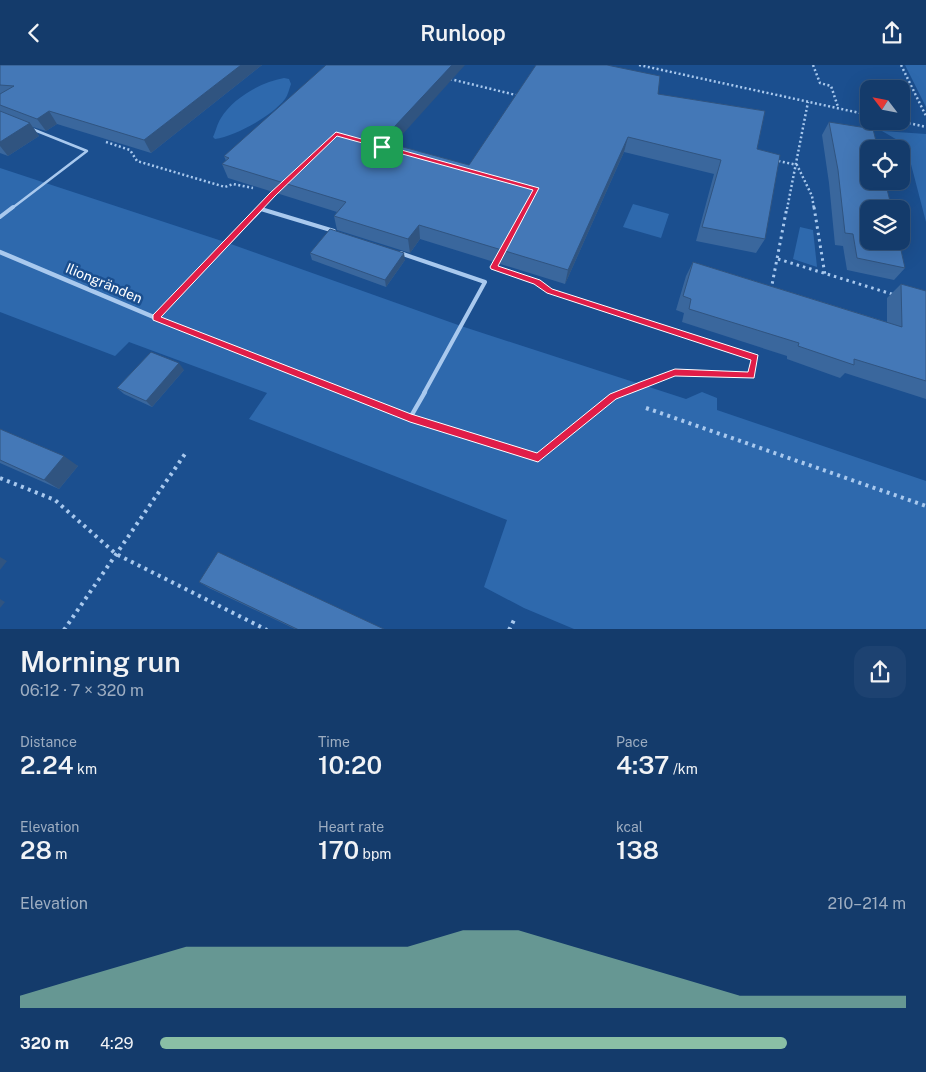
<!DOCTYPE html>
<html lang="en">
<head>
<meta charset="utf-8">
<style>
	:root { --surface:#143b6b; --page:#1d4271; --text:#f1f3f6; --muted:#9dadc1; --line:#33557e; --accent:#8abfa5 }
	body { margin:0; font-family:"Public Sans",sans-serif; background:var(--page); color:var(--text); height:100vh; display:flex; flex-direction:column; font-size:19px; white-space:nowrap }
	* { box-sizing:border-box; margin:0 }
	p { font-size:16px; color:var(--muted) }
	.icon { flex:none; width:28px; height:28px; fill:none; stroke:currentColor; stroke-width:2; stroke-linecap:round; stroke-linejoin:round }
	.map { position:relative; height:564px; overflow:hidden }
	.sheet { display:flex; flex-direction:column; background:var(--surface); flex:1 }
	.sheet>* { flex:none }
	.needle { width:32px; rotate:302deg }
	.controls { position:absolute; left:860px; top:15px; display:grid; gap:10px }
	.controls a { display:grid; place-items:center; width:50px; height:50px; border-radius:10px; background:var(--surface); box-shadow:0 5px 20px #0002,0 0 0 1px var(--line); font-size:25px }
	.pin { position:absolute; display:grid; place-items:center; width:42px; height:42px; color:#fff; margin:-21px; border-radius:10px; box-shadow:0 2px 8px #0006 }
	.round { display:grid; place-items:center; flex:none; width:52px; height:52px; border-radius:15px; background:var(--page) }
	.overview { display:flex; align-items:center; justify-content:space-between; height:85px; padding:0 20px }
	h1 { font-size:28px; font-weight:600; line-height:38px }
	.metrics { display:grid; grid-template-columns:repeat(3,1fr); gap:8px; height:85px; padding:5px 20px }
	.metrics div { display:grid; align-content:center }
	.metrics b { font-size:25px; font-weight:600 }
	.metrics small { font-size:14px; font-weight:400 }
	.metrics p { font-size:14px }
	.chart { height:140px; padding:10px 20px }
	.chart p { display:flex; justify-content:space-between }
	.chart svg { width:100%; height:90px; margin-top:5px; fill:var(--accent); opacity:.7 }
	ul { padding:0 20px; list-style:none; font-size:16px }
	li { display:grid; grid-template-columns:80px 60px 1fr; align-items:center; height:38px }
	li i { height:12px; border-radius:6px; background:var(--accent) }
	header { display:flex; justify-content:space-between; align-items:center; height:65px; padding:0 20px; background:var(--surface); font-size:22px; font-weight:600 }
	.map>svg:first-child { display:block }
</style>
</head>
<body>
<header><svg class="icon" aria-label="back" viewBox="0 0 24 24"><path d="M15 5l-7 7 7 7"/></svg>Runloop<svg class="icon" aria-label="share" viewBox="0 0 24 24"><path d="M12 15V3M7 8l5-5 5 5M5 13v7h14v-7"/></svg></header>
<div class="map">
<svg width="926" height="565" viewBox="0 0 926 565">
	<rect width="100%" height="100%" fill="#1b4f8f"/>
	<g fill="#2e69ad">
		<polygon points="905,0 926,0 926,42"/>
		<path d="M284,13l5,1 2,5c-2,5 -3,11 -6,15 -13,17 -49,37 -70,40l-2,-2c3,-6 4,-13 8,-19 12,-20 40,-36 63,-40z"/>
		<polygon points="882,66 926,69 926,157 906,80"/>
		<polygon points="0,103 228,178 461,261 686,334 702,327 717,333 717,345 926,416 926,564 574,564 524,543 484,522 507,455 249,354 267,328 129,277 115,291 0,247"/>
		<polygon points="633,139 669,149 661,173 623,162"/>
		<polygon points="800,162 813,165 817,202 793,194"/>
	</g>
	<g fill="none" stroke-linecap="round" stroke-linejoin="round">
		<g stroke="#a9c9ee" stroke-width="2.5" stroke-dasharray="2 2.5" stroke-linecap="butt">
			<polyline points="639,0 869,50"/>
			<polyline points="813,0 820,18 831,21 838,42"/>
			<polyline points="901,0 926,51"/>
			<polyline points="450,14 520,31"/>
			<polyline points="900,56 926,62"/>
			<polyline points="106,77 130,85 137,96 225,122 233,119 253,123"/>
			<polyline points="774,95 797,100 812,131 814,144"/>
			<polyline points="787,144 808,37"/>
		</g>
		<g stroke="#a9c9ee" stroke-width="3" stroke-dasharray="2.5 4" stroke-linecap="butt">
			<polyline points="814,142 825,210"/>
			<polyline points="778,194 895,230"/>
			<polyline points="504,206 537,217 549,226 736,286"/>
			<polyline points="771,225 787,142"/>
		</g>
		<g stroke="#a9c9ee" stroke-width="4" stroke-dasharray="3 4.5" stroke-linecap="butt">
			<polyline points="646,343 926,441"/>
			<polyline points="0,413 55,435 116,489 267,565"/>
			<polyline points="64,565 185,389"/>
			<polyline points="509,565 515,553"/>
		</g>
		<polyline stroke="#a9c9ee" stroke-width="2.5" points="11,144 87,86 32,64"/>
		<g stroke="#a9c9ee" stroke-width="4">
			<polyline points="0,152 13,142"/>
			<polyline points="400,188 485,217 424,328"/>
			<polyline points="156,253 261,144 334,166"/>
			<polyline points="622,328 675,307 751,310"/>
		</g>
		<g stroke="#a9c9ee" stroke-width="4.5">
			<polyline points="410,353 425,327"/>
			<polyline points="538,393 613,332 625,327"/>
		</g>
		<polyline stroke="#a9c9ee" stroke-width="4.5" points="0,187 156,253 346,328"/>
		<polyline stroke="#a9c9ee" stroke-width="6" points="343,327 410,353 538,393"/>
	</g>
	<g fill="#3a679d">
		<polygon points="0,0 262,0 151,88 57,59 46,66 33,62 39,71 8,91 0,88"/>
		<polygon points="658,29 757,84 765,174 756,188 696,176 714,109 624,87 565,219 420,174 410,188 337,165 334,151 337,147 228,113 222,99 226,96 224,91 393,80 469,100"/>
		<polygon points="829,57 905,203 894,215 847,205 843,181 835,180 829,118 822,70"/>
		<polygon points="310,188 405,195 386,222 312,195"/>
		<polygon points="693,197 887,257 887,233 901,219 926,226 926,334 845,308 840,313 787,294 787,291 682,257 684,248 676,245 686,211"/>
		<polygon points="184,305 152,342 124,329 117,323"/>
		<polygon points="0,364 78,401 59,424 0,398"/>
		<polygon points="199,517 386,565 297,565 209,523"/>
	</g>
	<g fill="#305480">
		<polygon points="241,0 262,0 151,88 144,75"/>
		<polygon points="452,0 465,0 383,91 381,76"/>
		<polygon points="49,46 57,59 46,66 37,54"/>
		<polygon points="30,58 39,71 8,91 0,81 0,77"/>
		<polygon points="628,72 624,87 565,219 568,205"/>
		<polygon points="419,160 420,174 410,188 408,174"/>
		<polygon points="404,188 405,195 386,222 385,215"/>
		<polygon points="179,298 184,305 152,342 146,336"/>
		<polygon points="64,391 78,401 59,424 44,415"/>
		<polygon points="0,492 7,496 0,505"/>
		<polygon points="0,534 5,537 0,543"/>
	</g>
	<g fill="#4478b7" stroke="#305480">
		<polygon points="0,0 241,0 144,75 49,46 37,54 0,40 0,29 14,21 0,20"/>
		<polygon points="326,0 452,0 381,76 469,100 536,0 607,0 660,11 658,29 765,46 757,84 780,90 765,174 702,162 721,95 628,72 568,205 419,160 408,174 334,151 346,137 222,99 229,93 224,91"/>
		<polygon points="0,46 30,58 0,77"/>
		<polygon points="829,57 873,64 878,84 869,84 869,116 885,116 892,144 869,144 869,176 899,176 905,203 857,193 853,169 845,168 838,105"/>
		<polygon points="330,164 404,188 385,215 310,188"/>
		<polygon points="693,197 902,262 901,219 926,226 926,316 854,294 854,300 798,281 799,278 689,244 691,234 683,231"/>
		<polygon points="151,287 179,298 146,336 117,323"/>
		<polygon points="0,364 64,391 44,415 0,395"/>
		<polygon points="218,487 386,565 299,565 199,517"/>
	</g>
	<path fill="#e11d48" stroke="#fff" fill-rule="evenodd" d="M336,67l203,56 -41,78 42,14 12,9 206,66 -4,23 -79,-2 -28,11 -31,12 -78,63 -128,-40 -257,-102v-5l117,-122zM337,71l196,54 -43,77 1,2 43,15 13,9 204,67 -3,12 -73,-3 -35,13 -30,12 -73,59 -126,-39 -250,-97 114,-121z"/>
	<g text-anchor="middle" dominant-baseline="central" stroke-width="5" stroke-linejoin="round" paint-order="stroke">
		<g font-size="14" fill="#fff" stroke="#1b4f8f">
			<text transform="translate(104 218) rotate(23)">Iliongränden</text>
		</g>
	</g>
</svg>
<div class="controls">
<a><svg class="needle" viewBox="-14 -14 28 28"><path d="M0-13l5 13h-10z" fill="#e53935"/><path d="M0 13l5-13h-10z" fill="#9dadc1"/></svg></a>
<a><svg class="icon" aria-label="locate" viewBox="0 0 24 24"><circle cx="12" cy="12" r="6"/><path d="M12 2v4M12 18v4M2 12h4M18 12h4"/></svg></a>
<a><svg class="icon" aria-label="layers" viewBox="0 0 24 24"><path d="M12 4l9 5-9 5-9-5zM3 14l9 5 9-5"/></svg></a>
</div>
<div class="pin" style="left:382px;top:82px;background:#1e9e55"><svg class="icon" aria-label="arrive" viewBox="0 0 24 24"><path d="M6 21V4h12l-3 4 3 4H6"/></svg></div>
</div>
<section class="sheet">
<div class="overview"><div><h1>Morning run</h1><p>06:12 · 7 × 320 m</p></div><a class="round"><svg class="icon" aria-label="share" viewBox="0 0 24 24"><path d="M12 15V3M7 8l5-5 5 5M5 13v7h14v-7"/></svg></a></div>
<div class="metrics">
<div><p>Distance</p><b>2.24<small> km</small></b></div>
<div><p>Time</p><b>10:20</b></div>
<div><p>Pace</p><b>4:37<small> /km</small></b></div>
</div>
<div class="metrics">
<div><p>Elevation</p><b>28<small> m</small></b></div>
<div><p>Heart rate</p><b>170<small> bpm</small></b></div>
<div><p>kcal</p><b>138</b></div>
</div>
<div class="chart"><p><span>Elevation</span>210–214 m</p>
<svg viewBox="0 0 160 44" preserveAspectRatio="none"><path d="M0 44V38L10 30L20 22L30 14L40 14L50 14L60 14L70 14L80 6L90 6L100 14L110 22L120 30L130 38L140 38L150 38L160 38V44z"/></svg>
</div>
<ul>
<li><b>320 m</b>4:29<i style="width:84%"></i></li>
</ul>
</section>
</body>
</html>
